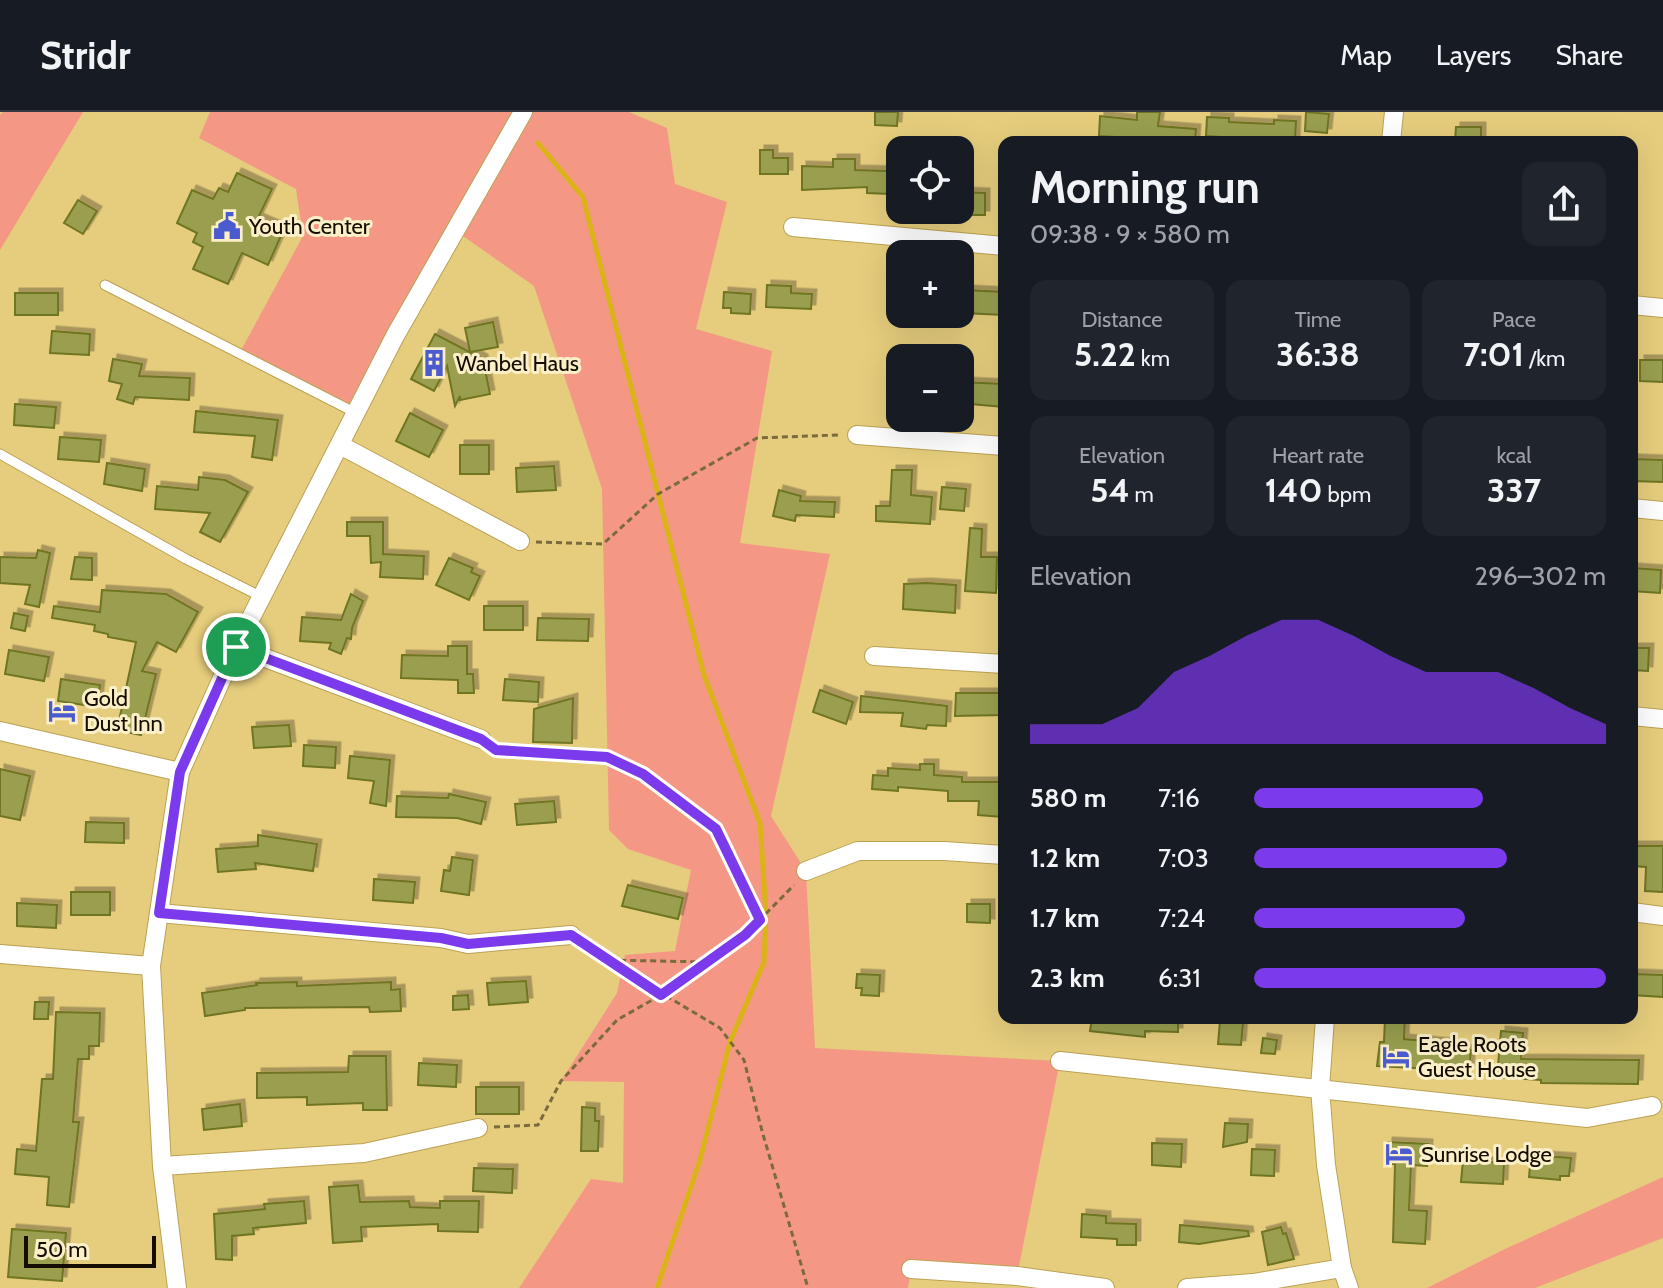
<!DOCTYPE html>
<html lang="en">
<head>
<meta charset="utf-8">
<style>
	:root { --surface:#171b24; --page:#20242c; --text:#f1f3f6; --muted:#9ea1a6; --line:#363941; --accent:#7c3aed }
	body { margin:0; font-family:Cabin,sans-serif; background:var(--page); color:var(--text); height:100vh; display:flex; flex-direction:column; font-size:30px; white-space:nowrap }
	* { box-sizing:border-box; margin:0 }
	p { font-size:26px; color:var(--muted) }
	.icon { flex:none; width:44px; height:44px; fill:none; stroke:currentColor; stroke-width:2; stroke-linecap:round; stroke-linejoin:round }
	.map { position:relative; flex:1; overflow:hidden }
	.side { position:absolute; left:998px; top:24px; width:640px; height:888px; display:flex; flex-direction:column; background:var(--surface); border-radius:16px; box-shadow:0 8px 32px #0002 }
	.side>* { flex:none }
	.controls { position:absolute; left:886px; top:24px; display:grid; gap:16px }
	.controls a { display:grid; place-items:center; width:88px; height:88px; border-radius:16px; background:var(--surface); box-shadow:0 8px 32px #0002; font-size:40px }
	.scale { position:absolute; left:24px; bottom:20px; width:132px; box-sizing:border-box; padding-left:8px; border:4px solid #140d00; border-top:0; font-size:22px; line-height:28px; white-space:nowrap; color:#140d00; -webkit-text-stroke:6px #fbefc8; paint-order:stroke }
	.pin { position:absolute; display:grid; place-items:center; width:68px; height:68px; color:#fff; margin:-34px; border:4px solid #fff; border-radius:50%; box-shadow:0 2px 8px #0007 }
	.round { display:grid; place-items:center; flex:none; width:84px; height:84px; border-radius:16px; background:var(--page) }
	.overview { display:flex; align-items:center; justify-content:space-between; height:136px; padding:0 32px }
	h1 { font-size:44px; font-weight:800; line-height:60px }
	.stats { display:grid; grid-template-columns:repeat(3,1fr); gap:12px; height:136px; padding:8px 32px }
	.stats div { display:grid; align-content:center; border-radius:16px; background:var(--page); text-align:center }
	.stats b { font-size:34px; font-weight:800 }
	.stats small { font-size:22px; font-weight:400 }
	.stats p { font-size:22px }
	.chart { height:224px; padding:16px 32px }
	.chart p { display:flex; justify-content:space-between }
	.chart svg { width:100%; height:144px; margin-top:8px; fill:var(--accent); opacity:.7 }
	ul { padding:0 32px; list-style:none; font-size:26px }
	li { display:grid; grid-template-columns:128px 96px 1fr; align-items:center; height:60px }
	li i { height:20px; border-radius:10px; background:var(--accent) }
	header { display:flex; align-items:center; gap:48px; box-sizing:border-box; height:112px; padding:0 40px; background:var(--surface); border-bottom:2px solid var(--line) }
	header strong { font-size:38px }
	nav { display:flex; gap:44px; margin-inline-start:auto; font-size:28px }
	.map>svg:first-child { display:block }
</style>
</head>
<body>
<header>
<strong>Stridr</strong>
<nav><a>Map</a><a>Layers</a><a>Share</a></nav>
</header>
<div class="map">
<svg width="1663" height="1176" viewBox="0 0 1663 1176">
	<defs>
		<filter id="shadow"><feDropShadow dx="4.5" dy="-4.5" stdDeviation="0" flood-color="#0004"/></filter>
	</defs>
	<rect width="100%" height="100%" fill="#e6cd7d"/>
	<g fill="#f49885">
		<polygon points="3,0 83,0 0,138 0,3"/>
		<polygon points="210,0 629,0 667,16 675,72 727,90 696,217 772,239 740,431 830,442 771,704 806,759 815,936 1060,949 1017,1164 911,1158 908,1176 519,1176 591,1067 623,1071 624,970 561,969 617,881 625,843 675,839 691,758 628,737 609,718 602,377 534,174 456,119 356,301 239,242 303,124 296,77 199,26"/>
		<polygon points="1663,1065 1663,1126 1535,1176 1427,1176 1505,1137"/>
	</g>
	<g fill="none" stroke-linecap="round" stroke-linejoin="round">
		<polyline stroke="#dab318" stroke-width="5" points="538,31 583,85 704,563 760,711 766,801 764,850 730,930 700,1048 657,1176"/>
	</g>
	<g fill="#999f4f" stroke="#707523" stroke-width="2" filter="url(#shadow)">
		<polygon points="875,0 898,0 897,14 875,13"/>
		<polygon points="1137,0 1160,0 1158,14 1196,17 1195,30 1099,24 1100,4 1137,8"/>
		<polygon points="1306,0 1329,2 1327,21 1305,19"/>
		<polygon points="1207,5 1229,6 1229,10 1274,12 1274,8 1296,9 1295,30 1261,28 1261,30 1235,30 1235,26 1206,24"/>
		<polygon points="1456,15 1481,15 1481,30 1455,30"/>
		<polygon points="760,38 773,38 773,46 788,46 788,62 760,62"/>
		<polygon points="833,47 855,47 855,58 889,59 889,82 867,81 867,75 802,78 802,54 833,55"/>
		<polygon points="237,61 272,77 258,106 284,117 268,153 242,141 228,172 193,157 203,135 193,130 197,121 177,111 192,78 213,87 219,76 228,80"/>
		<polygon points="962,80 985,81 985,103 962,103"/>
		<polygon points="78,88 97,99 83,122 64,111"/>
		<polygon points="767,173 791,174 791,181 812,182 811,197 766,195"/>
		<polygon points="965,178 1004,180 1004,203 963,201"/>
		<polygon points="724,180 751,182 750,202 731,201 731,196 723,196"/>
		<rect x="15" y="181" width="43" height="22"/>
		<polygon points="493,210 498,235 470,240 465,216"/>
		<polygon points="52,219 90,222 89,243 50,241"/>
		<polygon points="435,222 483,247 490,282 460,288 460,284 455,294 447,254 434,279 411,267"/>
		<polygon points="113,247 142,252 139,264 190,266 189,288 135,285 133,292 117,287 122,272 109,269"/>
		<polygon points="1640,248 1663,248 1663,270 1640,269"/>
		<polygon points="960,270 1004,272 1003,295 960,291"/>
		<polygon points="15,292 56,295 54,316 14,313"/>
		<polygon points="196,299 278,308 272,348 252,345 255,324 194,320"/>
		<polygon points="410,301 443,318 429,345 396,329"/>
		<polygon points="60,325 101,328 99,350 58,347"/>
		<rect x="460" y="333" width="29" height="29"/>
		<polygon points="1633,347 1663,348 1663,370 1632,369"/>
		<polygon points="107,351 145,357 142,379 104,372"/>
		<polygon points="554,354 556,378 517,380 516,356"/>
		<polygon points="892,358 912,358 911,383 932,385 930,412 876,409 876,394 890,394"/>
		<polygon points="199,365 225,368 248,380 220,430 200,420 210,401 155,397 157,374 198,378"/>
		<polygon points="942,375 966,377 964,399 940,397"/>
		<polygon points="779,378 801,384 800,389 835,390 834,405 796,403 795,409 773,404"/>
		<polygon points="347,410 383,410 383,442 424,444 423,467 380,465 381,450 371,451 370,424 347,424"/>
		<polygon points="970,416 982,417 981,445 997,445 996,481 965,479"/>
		<polygon points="38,438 50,441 39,495 25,492 30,473 0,471 0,445 36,446"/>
		<polygon points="75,445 92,446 92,468 71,467"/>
		<polygon points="449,446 473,456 471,460 480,464 469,488 436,473"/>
		<polygon points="1632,456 1661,458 1660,481 1632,479"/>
		<polygon points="927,471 956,473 955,501 903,497 904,472"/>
		<polygon points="102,478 166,482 198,500 176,540 157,530 142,559 156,562 141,623 117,618 136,530 108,525 108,522 94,519 95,513 52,506 54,494 100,500"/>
		<polygon points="351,482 363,489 352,516 351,527 347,526 341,542 329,537 331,531 300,529 302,505 341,508"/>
		<rect x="484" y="494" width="39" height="24"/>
		<polygon points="14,501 28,504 25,519 11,516"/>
		<polygon points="538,506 589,507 588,529 537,528"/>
		<polygon points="448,534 467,534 467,562 473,562 474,581 458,581 458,568 401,566 402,543 448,544"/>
		<polygon points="1632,536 1649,536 1648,559 1632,558"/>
		<polygon points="9,538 49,545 44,569 5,562"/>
		<polygon points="61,567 100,573 97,595 58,589"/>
		<polygon points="505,567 539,570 538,590 503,588"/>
		<polygon points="820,578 853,590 846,612 813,600"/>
		<polygon points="956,581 1004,581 1004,603 955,604"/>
		<polygon points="861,584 947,594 946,614 927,613 926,617 901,614 903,601 860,600"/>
		<polygon points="573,586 572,631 533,630 534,597"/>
		<polygon points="289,613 291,634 254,636 252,615"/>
		<polygon points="304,633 336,635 335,656 303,654"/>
		<polygon points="350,644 390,648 386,694 370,691 374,669 348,666"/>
		<polygon points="920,652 934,652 934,663 962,665 962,670 1004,670 1003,705 978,703 979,689 948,689 948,679 898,675 898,679 872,677 873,663 888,664 888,656 920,658"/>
		<polygon points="0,657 30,664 20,708 0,704"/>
		<polygon points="449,682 486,690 481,712 457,706 396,705 397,684 448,686"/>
		<polygon points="554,689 556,710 517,713 515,692"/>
		<polygon points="86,710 124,711 124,731 85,730"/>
		<polygon points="258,723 317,732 313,759 255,751 256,757 218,760 216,737 258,734"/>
		<polygon points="1632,734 1663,734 1663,780 1645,779 1646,755 1632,754"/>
		<polygon points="452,745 473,748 469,783 441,779 444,758 450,759"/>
		<polygon points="374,767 415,770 413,791 373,788"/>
		<polygon points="628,773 683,786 678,807 622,794"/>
		<rect x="71" y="780" width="39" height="23"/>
		<polygon points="17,791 57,793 56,816 17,814"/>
		<polygon points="967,792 990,792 990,811 967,810"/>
		<polygon points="857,862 880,863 879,884 861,883 862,876 856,876"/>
		<polygon points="1633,862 1663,863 1663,885 1632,883"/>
		<polygon points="526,869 528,890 489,893 487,871"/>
		<polygon points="297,870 297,874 391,870 391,878 400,877 401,899 370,900 369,895 245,896 245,898 205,904 202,881 257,873 256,871"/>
		<polygon points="468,883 469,897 453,898 453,884"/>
		<polygon points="35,890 49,890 48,907 34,907"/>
		<polygon points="56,900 100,901 99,934 89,934 89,947 78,947 73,1010 79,1010 69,1095 47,1093 49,1065 15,1062 17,1037 36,1039 42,967 53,967"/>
		<polygon points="1092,906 1178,906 1178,920 1145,919 1145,925 1090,919"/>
		<polygon points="1385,906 1405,906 1404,927 1446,931 1446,936 1471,938 1469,959 1377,954 1380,930 1384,930"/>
		<polygon points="1220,909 1243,911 1241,933 1218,932"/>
		<polygon points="1501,919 1523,921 1521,947 1639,948 1638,972 1541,971 1541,968 1497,965"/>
		<polygon points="1263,926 1277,928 1275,942 1261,941"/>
		<polygon points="349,944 386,944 387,998 363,998 363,991 307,993 307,985 257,986 257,961 348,960"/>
		<polygon points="419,951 457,953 456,975 418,973"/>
		<rect x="476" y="975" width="43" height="27"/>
		<polygon points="240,992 242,1014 204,1018 202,997"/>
		<polygon points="582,995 595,996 595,1009 599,1009 598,1039 581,1039"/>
		<polygon points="1225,1011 1248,1012 1247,1030 1223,1035"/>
		<polygon points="1388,1030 1428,1032 1427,1054 1411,1053 1409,1098 1427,1099 1425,1132 1393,1130 1395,1052 1387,1052"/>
		<polygon points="1152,1031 1182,1032 1181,1055 1152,1053"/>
		<polygon points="1252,1037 1275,1038 1274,1064 1251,1063"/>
		<polygon points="1531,1043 1571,1046 1569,1064 1560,1064 1560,1068 1529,1065"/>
		<polygon points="1463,1048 1504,1051 1503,1072 1461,1070"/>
		<polygon points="474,1056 513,1057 512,1081 473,1079"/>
		<polygon points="358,1073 360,1090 409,1089 410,1095 440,1096 440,1089 479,1089 478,1120 438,1119 438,1112 361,1115 362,1129 333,1131 329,1075"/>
		<polygon points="304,1089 306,1111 253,1116 254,1122 232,1124 232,1148 216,1147 214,1102 265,1097 264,1092"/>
		<polygon points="1082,1102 1106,1104 1106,1111 1136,1112 1136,1133 1117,1133 1117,1127 1081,1125"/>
		<polygon points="1180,1113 1248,1119 1249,1124 1199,1132 1179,1130"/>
		<polygon points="1281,1115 1283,1122 1286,1121 1294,1147 1268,1153 1262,1120"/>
		<polygon points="12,1117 66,1121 62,1169 8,1165"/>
	</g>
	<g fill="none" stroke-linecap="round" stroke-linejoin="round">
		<g stroke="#bba253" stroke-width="11">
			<g id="service">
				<polyline points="105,173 356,301"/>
				<polyline points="0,342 186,447 262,485"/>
			</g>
		</g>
		<g stroke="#bba253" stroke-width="20">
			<g id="minor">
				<polyline points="1391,30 1394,0"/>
				<polyline points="793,115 1004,134"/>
				<polyline points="1632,193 1663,196"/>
				<polyline points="857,323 1004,334"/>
				<polyline points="340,333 520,429"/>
				<polyline points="1632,396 1663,399"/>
				<polyline points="236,535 481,627"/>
				<polyline points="874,544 1004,552"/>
				<polyline points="1632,604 1663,607"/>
				<polyline points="0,619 180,660"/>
				<polyline points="806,759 858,739 944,739 1004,743"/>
				<polyline points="1632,800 1663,804"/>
				<polyline points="159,801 441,826 468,832 571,823"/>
				<polyline points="0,842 151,854"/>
				<polyline points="1325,906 1320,976 1326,1053 1342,1156 1349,1176"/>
				<polyline points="1060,949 1587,1006 1652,994"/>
				<polyline points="162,1054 364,1041 478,1016"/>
				<polyline points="911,1157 1017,1164 1105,1176"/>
				<polyline points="177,1176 162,1054 151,854 180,660 236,535 395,224 523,0"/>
				<polyline points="1187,1176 1253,1171 1342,1156"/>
			</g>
		</g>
		<g stroke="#7a6a3c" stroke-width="3" stroke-dasharray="6 4" stroke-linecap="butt">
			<polyline points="536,430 603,432 658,382 757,326 838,323"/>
			<polyline points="496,638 607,645 643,662 716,717 760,808"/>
			<polyline points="585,833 606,848 708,850"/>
			<polyline points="606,848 720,916 744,948 762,1019 808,1176"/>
			<polyline points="494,1015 538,1013 561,969 617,908 661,883 745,823 794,773"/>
		</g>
		<use href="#service" stroke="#fff" stroke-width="9"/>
		<use href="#minor" stroke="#fff" stroke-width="18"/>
	</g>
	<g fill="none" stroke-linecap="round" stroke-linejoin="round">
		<g stroke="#fff" stroke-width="16">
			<polygon id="route" points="236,535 481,627 496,638 607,645 643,662 716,717 760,808 745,823 661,883 571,823 468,832 441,826 159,801 180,660"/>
		</g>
		<use href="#route" stroke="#7c3aed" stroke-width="10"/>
	</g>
	<defs>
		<g id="civic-bare" transform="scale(2.16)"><path d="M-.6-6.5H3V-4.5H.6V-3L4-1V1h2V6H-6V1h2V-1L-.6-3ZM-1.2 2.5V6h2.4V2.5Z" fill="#4a5bd0" stroke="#fbefc8" stroke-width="2.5" paint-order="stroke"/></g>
		<g id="building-bare" transform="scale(2.16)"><path d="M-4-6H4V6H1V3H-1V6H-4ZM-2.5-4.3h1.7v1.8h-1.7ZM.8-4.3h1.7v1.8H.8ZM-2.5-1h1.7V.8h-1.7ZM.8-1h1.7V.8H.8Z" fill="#4a5bd0" stroke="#fbefc8" stroke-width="2.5" paint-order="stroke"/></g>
		<g id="hotel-bare" transform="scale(2.16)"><path d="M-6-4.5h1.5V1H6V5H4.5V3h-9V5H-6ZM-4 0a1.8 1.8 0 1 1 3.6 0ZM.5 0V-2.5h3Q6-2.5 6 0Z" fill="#4a5bd0" stroke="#fbefc8" stroke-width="2.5" paint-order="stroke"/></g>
	</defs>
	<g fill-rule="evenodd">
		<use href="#civic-bare" x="227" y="114"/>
		<use href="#building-bare" x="434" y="251"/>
		<use href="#hotel-bare" x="62" y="599"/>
		<use href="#hotel-bare" x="1396" y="945"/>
		<use href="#hotel-bare" x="1399" y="1042"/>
	</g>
	<g text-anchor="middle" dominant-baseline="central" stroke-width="6" stroke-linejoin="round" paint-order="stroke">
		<g font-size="22" fill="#140d00" stroke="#fbefc8" text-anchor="start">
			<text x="249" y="114">Youth Center</text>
			<text x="456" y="251">Wanbel Haus</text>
			<text x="84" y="586">Gold<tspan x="84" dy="25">Dust Inn</tspan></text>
			<text x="1418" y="932">Eagle Roots<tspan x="1418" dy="25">Guest House</tspan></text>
			<text x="1421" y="1042">Sunrise Lodge</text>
		</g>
	</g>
</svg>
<div class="controls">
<a><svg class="icon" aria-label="locate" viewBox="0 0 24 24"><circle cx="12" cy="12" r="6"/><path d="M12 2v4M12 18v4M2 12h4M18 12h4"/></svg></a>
<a>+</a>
<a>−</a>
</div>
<div class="scale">50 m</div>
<div class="pin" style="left:236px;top:535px;background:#1e9e55"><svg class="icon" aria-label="arrive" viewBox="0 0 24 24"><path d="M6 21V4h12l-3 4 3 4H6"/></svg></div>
<section class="side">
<div class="overview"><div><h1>Morning run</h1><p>09:38 · 9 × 580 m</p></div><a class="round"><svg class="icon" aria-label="share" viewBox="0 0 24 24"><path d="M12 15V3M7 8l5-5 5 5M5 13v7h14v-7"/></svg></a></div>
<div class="stats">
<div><p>Distance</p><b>5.22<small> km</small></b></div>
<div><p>Time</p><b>36:38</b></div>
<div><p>Pace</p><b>7:01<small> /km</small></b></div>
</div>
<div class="stats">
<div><p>Elevation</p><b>54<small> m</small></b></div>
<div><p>Heart rate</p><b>140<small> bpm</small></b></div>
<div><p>kcal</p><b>337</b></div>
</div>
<div class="chart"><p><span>Elevation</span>296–302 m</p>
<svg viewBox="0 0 160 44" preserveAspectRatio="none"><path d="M0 44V38L10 38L20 38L30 33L40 22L50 17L60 11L70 6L80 6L90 11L100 17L110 22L120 22L130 22L140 27L150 33L160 38V44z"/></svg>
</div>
<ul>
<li><b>580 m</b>7:16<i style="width:65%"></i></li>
<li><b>1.2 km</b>7:03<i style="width:72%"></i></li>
<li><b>1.7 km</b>7:24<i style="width:60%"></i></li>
<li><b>2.3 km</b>6:31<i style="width:100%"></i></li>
</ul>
</section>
</div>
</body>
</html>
